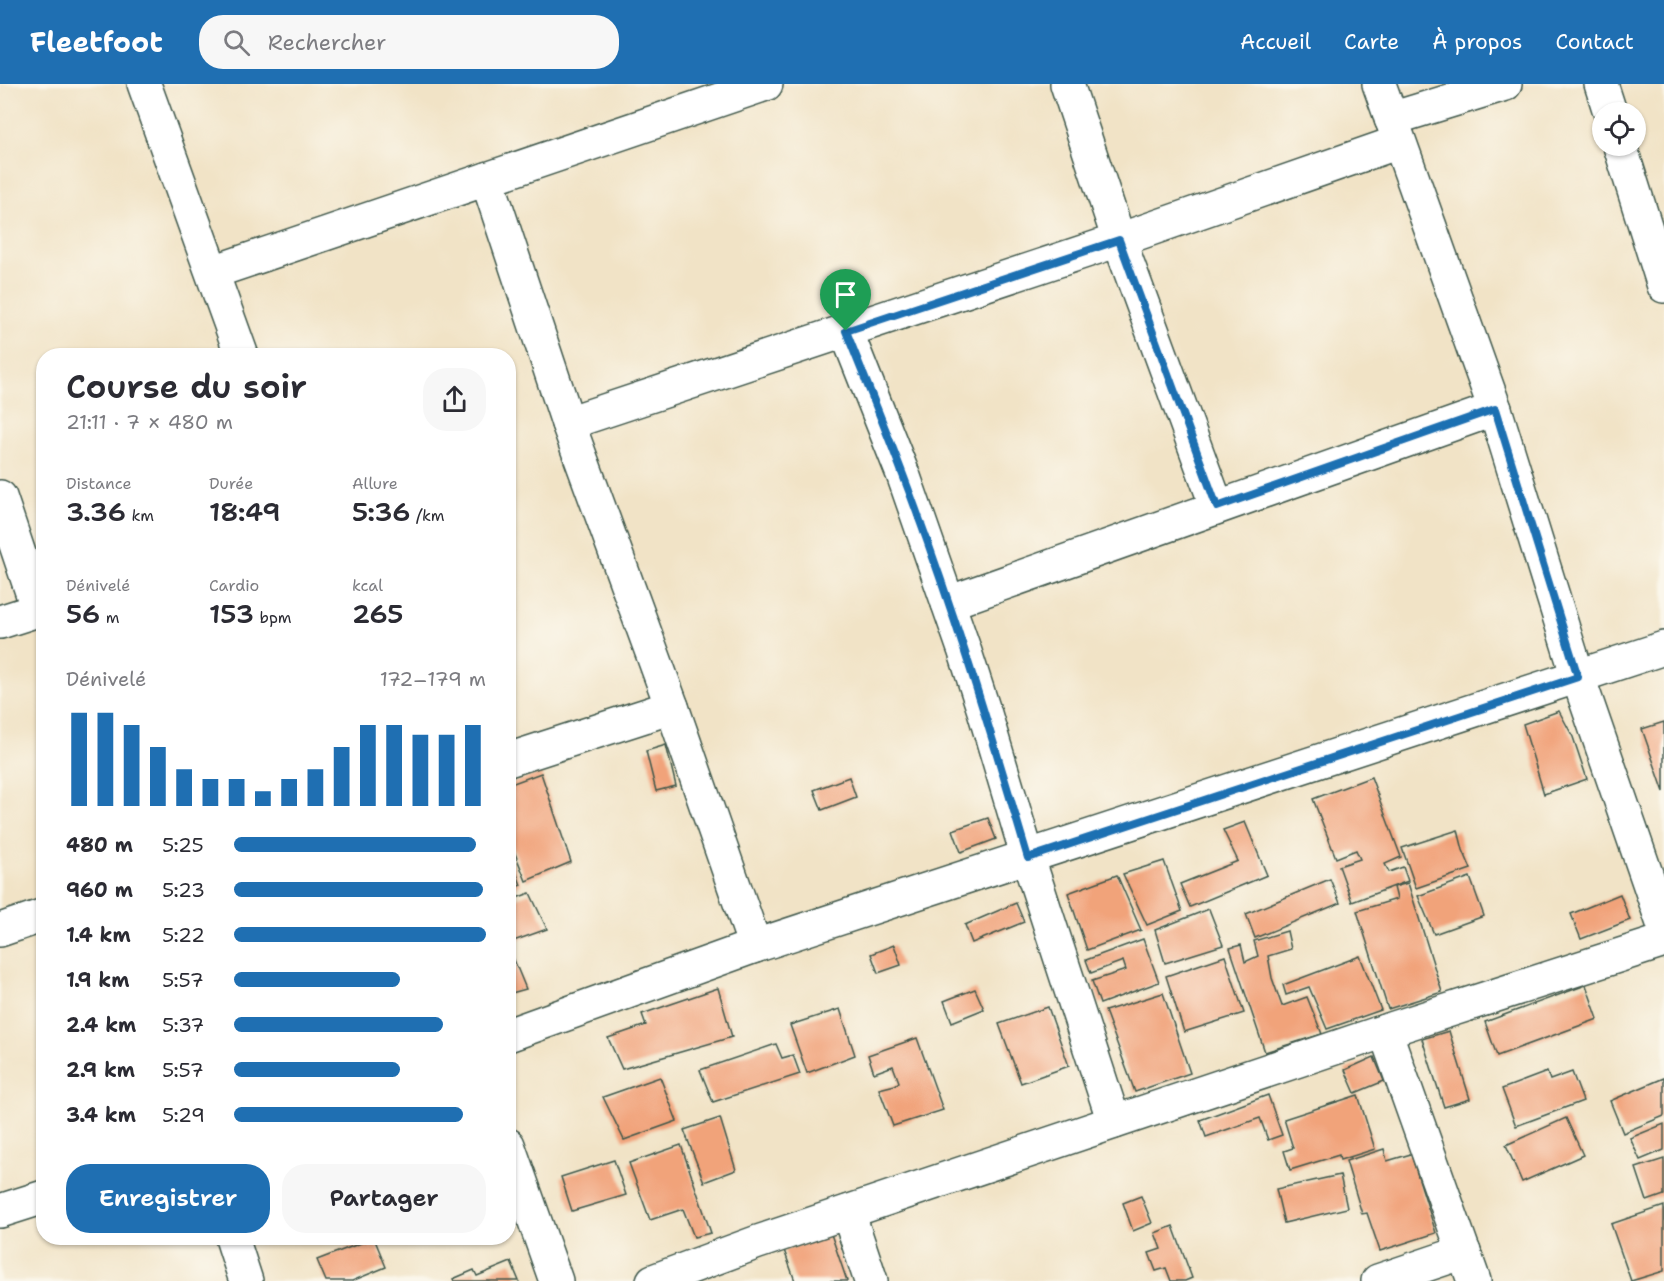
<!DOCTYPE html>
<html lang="fr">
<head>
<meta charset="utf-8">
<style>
	:root { --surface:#fff; --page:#f7f7f7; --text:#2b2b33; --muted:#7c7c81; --accent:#1f6fb2 }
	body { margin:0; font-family:"Shantell Sans",sans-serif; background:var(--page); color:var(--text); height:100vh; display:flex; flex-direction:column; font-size:22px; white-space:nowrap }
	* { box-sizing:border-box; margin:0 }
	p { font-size:20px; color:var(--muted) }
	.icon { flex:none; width:33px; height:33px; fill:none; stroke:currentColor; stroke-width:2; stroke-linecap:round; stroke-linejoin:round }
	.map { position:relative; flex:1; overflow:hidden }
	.panel { position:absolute; left:36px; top:264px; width:480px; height:897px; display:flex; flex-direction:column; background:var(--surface); border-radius:24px; box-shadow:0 2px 4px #0004 }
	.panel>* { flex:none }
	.fabs { position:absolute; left:1592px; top:18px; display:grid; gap:12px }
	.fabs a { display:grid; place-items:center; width:54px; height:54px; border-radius:50%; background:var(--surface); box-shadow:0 2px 4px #0004; font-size:30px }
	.pin { position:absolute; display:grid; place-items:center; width:51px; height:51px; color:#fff; margin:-62px -26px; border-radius:50% 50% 50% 0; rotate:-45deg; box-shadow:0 0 6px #0007 }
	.pin .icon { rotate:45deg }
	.round { display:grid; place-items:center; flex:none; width:63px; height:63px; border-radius:24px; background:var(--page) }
	.overview { display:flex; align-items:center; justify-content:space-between; height:102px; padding:0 30px }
	h1 { font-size:33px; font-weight:600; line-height:45px }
	.metrics { display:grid; grid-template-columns:repeat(3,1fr); gap:9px; height:102px; padding:6px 30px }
	.metrics div { display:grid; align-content:center }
	.metrics b { font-size:26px; font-weight:600 }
	.metrics small { font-size:16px; font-weight:400 }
	.metrics p { font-size:16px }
	.chart { height:168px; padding:12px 30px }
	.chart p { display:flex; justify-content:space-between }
	.chart svg { width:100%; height:108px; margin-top:6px; stroke:var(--accent); stroke-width:6 }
	.button { display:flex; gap:12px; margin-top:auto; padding:12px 30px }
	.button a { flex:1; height:69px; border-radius:24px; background:var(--accent); color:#fff; font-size:24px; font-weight:600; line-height:69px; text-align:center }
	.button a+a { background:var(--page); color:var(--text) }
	ul { padding:0 30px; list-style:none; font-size:20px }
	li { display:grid; grid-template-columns:96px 72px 1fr; align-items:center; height:45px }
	li i { height:15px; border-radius:8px; background:var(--accent) }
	header { display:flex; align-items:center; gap:36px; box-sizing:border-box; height:84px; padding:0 30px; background:var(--accent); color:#fff }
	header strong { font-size:28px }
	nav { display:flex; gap:33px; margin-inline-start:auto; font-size:21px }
	.search { width:420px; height:54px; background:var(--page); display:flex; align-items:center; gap:15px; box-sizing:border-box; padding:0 21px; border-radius:24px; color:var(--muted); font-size:22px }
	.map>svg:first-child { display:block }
</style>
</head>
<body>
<header>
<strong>Fleetfoot</strong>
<div class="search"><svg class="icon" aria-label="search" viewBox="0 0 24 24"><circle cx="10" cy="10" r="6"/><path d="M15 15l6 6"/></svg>Rechercher</div>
<nav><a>Accueil</a><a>Carte</a><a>À propos</a><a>Contact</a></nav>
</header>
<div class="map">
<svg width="1664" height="1197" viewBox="0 0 1664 1197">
	<rect width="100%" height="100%" fill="#fbf7ec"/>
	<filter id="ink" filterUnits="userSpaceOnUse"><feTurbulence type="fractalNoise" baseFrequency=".0167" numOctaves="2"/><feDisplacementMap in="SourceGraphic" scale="12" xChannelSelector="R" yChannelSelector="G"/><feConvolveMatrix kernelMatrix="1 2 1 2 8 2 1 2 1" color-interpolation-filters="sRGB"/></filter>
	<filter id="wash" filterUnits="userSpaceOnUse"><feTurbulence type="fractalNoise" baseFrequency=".008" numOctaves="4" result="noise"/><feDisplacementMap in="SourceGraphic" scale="24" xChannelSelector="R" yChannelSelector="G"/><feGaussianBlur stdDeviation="1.35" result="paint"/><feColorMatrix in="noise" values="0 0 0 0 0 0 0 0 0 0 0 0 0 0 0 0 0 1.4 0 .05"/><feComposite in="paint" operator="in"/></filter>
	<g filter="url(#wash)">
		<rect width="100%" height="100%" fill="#f1e3c6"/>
		<g id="blocks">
			<g fill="#f1a37a">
				<polygon points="1559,627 1573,653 1587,695 1544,710 1523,640"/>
				<polygon points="1664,638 1664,708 1642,645"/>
				<polygon points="666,661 676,702 656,707 646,667"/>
				<polygon points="541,689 571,778 526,797 508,752 508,701"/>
				<polygon points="849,693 856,713 822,726 814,706"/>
				<polygon points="1371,693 1401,773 1385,780 1389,788 1403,783 1408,797 1352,818 1339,782 1360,775 1356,766 1336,774 1313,715"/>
				<polygon points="988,734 996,755 961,768 953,746"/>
				<polygon points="1245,738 1267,791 1190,823 1180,800 1238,777 1223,746"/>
				<polygon points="1458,746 1463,766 1471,785 1416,804 1402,764"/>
				<polygon points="508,767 521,801 508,806"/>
				<polygon points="1164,777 1182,827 1147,841 1123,790"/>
				<polygon points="1117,791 1141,846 1087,866 1068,809"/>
				<polygon points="1470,793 1484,832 1434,850 1418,812"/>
				<polygon points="1330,795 1340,819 1255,854 1246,830"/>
				<polygon points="1408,799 1442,908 1388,925 1357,827 1397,815 1394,803"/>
				<polygon points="530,809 547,845 508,859 508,817"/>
				<polygon points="1620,810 1630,836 1581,855 1571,830"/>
				<polygon points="1016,819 1024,838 972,859 965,841"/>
				<polygon points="1209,825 1223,861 1165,879 1155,846"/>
				<polygon points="1287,847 1291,865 1268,872 1272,894 1282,922 1307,913 1322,950 1265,968 1230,864 1241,861 1245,878 1258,872 1254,857"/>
				<polygon points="1143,855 1159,898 1100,920 1092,897 1126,886 1123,877 1091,889 1086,876"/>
				<polygon points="894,861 901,881 878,889 871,870"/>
				<polygon points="512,871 526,905 508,910 508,872"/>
				<polygon points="1225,872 1244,929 1184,948 1166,892"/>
				<polygon points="1360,872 1381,926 1327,945 1309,903 1286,911 1283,901"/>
				<polygon points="1586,901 1598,935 1497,972 1485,938"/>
				<polygon points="718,904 732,953 622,985 608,954 646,941 642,930"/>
				<polygon points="975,905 984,925 952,938 944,917"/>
				<polygon points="1163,909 1190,989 1135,1008 1105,927"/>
				<polygon points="1048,923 1069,982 1021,999 999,940"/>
				<polygon points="840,925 855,971 807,989 790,941"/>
				<polygon points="1449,947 1470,1015 1444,1023 1422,955"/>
				<polygon points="917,954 943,1026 893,1042 879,1005 895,1001 899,998 893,982 874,989 868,971"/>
				<polygon points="776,960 782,974 793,971 800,990 713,1018 700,986"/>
				<polygon points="1374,973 1384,997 1355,1009 1345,986"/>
				<polygon points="1547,988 1550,996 1572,988 1583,1017 1516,1042 1502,1005"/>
				<polygon points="660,993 677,1037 624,1056 603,1013"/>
				<polygon points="1664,994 1664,1032 1623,1049 1610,1017"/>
				<polygon points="1268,1011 1282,1051 1268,1056 1260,1034 1206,1053 1200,1036"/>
				<polygon points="1358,1011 1375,1065 1340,1076 1339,1071 1290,1086 1284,1067 1293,1064 1284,1035"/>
				<polygon points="720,1034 736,1086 704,1098 684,1046"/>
				<polygon points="1566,1034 1583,1071 1522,1098 1506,1061"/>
				<polygon points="1664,1040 1664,1066 1640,1076 1630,1054"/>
				<polygon points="681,1061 711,1149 694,1153 683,1125 650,1136 629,1079"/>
				<polygon points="1384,1065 1387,1077 1411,1070 1436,1149 1380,1167 1367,1129 1362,1130 1346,1077"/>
				<polygon points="1664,1075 1664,1111 1647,1117 1636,1084"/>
				<polygon points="614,1076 626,1111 572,1127 561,1093"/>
				<polygon points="1340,1091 1347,1124 1284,1139 1276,1105"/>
				<polygon points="1141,1112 1152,1139 1133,1147 1123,1119"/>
				<polygon points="1664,1122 1664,1187 1631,1197 1611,1140"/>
				<polygon points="1173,1142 1192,1194 1185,1197 1171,1197 1166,1184 1156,1187 1149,1169 1161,1165 1155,1149"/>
				<polygon points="831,1150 847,1197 795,1197 784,1166"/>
				<polygon points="374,1154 386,1183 352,1197 326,1197 317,1176"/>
				<polygon points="511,1178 519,1197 454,1197 453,1195 474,1186 477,1192"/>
			</g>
		</g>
	</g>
	<g filter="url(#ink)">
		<use href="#blocks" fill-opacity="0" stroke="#3e564a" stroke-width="1.5"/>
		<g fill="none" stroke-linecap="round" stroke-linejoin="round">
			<g stroke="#3e564a" stroke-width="36">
				<g id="minor">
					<polyline points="144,0 242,272"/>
					<polyline points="1067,0 1119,156 1217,423"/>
					<polyline points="1379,0 1495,325 1578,593 1664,842"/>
					<polyline points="1601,0 1610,28"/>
					<polyline points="1391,35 1505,0"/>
					<polyline points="1620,62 1664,202"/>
					<polyline points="487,95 568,339 672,623 755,862"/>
					<polyline points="213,188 766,0"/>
					<polyline points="846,247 904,393 964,565 985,630 1028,774 1114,1038"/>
					<polyline points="568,339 1119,156 1399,58"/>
					<polyline points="0,413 38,526"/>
					<polyline points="948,519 1495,325"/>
					<polyline points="0,538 44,524"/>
					<polyline points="508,676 672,623"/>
					<polyline points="0,846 44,831"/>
					<polyline points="1385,947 1474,1197"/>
					<polyline points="508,951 755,862 1664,564"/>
					<polyline points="508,1061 556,1197"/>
					<polyline points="0,1127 44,1113"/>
					<polyline points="848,1128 871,1197"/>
					<polyline points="232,1154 246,1197"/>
					<polyline points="653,1197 758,1158 1385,947 1664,857"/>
					<polyline points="1378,1197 1464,1168"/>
				</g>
			</g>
			<use href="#minor" stroke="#fff" stroke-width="33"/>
		</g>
	</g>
	<g fill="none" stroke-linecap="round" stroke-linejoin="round" filter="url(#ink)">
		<g stroke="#fff" stroke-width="12">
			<path id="route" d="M1119,156l98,267 278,-98 83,268 -550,181c-38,-129 -77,-257 -125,-383 -18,-48 -38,-96 -57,-144z"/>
		</g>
		<use href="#route" stroke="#1f6fb2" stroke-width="8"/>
	</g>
</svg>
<div class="fabs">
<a><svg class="icon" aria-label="locate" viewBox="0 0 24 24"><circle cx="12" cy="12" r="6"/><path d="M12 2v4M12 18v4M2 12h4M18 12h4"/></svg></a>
</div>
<div class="pin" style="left:846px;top:247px;background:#1e9e55"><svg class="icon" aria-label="arrive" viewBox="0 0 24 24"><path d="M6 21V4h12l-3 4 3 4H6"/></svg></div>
<section class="panel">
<div class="overview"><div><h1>Course du soir</h1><p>21:11 · 7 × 480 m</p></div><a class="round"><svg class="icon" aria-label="share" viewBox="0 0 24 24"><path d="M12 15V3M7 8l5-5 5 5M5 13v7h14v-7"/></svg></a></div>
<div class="metrics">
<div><p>Distance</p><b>3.36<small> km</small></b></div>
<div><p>Durée</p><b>18:49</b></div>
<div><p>Allure</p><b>5:36<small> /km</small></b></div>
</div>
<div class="metrics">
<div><p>Dénivelé</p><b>56<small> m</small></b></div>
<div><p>Cardio</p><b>153<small> bpm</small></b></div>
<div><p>kcal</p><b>265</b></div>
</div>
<div class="chart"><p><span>Dénivelé</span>172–179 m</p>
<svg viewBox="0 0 160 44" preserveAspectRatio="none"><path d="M5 44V6M15 44V6M25 44V11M35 44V20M45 44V29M55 44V33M65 44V33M75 44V38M85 44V33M95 44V29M105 44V20M115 44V11M125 44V11M135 44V15M145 44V15M155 44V11"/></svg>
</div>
<ul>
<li><b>480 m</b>5:25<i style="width:96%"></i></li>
<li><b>960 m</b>5:23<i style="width:99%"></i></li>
<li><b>1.4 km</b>5:22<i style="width:100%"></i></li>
<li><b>1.9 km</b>5:57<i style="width:66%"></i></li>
<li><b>2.4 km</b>5:37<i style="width:83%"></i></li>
<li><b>2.9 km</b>5:57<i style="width:66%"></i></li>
<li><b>3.4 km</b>5:29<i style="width:91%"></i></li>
</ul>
<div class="button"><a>Enregistrer</a><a>Partager</a></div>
</section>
</div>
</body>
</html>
